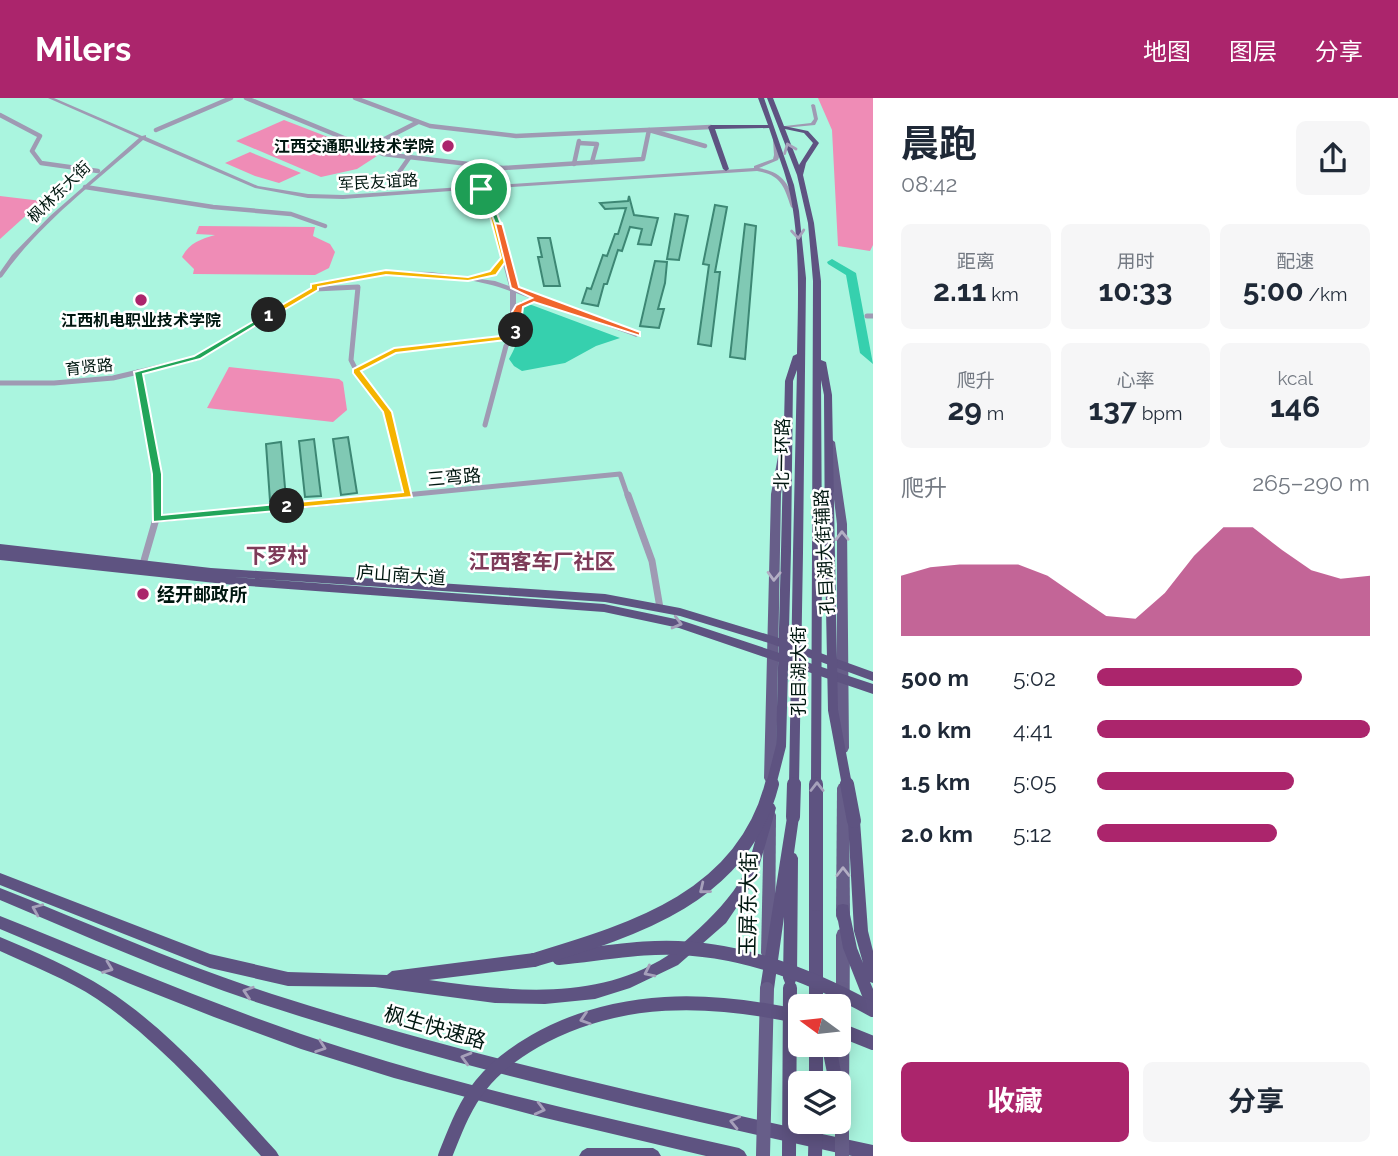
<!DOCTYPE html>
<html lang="zh">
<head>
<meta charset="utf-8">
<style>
	:root { --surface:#fff; --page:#f6f6f7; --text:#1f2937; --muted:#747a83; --accent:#ab256c }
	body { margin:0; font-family:Raleway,"Noto Sans SC",sans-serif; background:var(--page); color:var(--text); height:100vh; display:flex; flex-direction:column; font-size:26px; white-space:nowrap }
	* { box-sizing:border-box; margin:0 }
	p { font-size:23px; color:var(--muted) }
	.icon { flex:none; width:38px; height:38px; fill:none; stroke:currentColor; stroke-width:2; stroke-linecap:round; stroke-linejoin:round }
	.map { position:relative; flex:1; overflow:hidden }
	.drawer { display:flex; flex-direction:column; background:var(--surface); width:525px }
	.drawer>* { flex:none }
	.needle { width:46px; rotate:285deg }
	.buttons { position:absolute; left:788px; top:896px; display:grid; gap:14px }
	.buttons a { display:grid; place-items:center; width:63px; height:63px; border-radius:10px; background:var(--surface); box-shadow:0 4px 18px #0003; font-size:35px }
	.pin { position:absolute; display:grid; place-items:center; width:60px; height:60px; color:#fff; margin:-30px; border:4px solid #fff; border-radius:50%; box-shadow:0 2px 7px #0007 }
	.km { position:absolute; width:35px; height:35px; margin:-18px; border-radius:50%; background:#222; color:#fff; font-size:19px; line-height:35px; text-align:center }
	.round { display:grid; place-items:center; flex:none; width:74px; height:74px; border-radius:10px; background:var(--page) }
	.head { display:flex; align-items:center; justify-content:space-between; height:119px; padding:0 28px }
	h1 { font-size:38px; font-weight:700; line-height:52px }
	.stats { display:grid; grid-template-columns:repeat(3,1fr); gap:10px; height:119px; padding:7px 28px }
	.stats div { display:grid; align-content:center; border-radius:10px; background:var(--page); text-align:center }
	.stats b { font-size:30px; font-weight:700 }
	.stats small { font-size:19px; font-weight:400 }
	.stats p { font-size:19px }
	.chart { height:196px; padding:14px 28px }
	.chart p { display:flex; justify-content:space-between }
	.chart svg { width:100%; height:126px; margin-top:7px; fill:var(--accent); opacity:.7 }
	.button { display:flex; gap:14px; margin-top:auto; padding:14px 28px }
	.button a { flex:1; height:80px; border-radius:10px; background:var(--accent); color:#fff; font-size:28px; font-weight:700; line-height:80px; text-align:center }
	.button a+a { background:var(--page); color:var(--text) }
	ul { padding:0 28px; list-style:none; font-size:23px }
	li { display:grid; grid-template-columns:112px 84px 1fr; align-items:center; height:52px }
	li i { height:18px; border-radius:9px; background:var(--accent) }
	header { display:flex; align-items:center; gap:42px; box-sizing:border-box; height:98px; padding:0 35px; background:var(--accent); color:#fff }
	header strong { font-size:33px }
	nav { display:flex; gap:38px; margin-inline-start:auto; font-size:24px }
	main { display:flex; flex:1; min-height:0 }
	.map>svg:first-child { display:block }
</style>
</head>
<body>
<header>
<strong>Milers</strong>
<nav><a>地图</a><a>图层</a><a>分享</a></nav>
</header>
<main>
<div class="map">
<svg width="873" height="1058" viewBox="0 0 873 1058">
	<rect width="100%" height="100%" fill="#aaf5df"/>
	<g fill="#ef8cb6">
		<polygon points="818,0 873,0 873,147 870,153 838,148 832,32"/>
		<polygon points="284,22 377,58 357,71 321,79 236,43"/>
		<polygon points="250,54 301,75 279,85 255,78 225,65"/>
		<polygon points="0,98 42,103 0,141"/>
		<path d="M199,128l116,1 -2,9 17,8 5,8 -6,16 -14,7 -122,-1 1,-5 -12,-12c7,-14 19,-18 33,-22l-19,-1z"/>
		<polygon points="229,269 339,281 343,284 347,312 333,324 207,310"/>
	</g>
	<path fill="#36d0ae" d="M521,203l99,37 -24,8 -31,17 -43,8 -8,-5 -5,-7c11,-20 16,-36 12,-58z"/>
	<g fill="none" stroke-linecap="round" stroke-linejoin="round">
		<polygon fill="#36d0ae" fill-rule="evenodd" points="832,161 856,175 873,266 860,255 846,177 828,166 827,164"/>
	</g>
	<g fill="#80c9b4" stroke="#3d8774" stroke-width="2">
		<polygon points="629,98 634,117 658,120 651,147 638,146 642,131 630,129 622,153 618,152 607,186 604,186 598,208 582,205 587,190 591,191 603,157 607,158 615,136 618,136 626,110 605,111 600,105 628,103"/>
		<polygon points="715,107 727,109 715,174 720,174 711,248 698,246 709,167 703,166"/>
		<polygon points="675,116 688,118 679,162 667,161"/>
		<polygon points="745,126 756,128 745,261 730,259"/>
		<polygon points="538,140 550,140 560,188 544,188 538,159 542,159"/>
		<polygon points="655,163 667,164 665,185 658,211 664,211 659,230 640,228"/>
		<polygon points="348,339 357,395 341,397 333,341"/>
		<polygon points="314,341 321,398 305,399 299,343"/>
		<polygon points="281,344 286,401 270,403 266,346"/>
	</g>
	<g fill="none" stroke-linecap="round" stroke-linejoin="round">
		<g stroke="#9f9ab3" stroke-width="4.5">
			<polyline points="246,0 383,56 503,70 643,61 649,32 705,48"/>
			<polyline points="355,0 430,28 516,38 711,29"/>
			<polyline points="0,17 40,38 32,53 41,65 98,73"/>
			<polyline points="156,32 231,0"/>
			<polyline points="579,45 597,46 592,64"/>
			<polyline points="367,50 418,24"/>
			<polyline points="574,66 579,43"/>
			<polyline points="386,80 395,80 409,60"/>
			<polyline points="85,89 213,109 291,116 325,128"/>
		</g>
		<g stroke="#9f9ab3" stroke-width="5">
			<polyline points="867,218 873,218"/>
			<polyline points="356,273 394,252 511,239"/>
			<polyline points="138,274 157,376 156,399"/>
			<polyline points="0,285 54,285 113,280 197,260 315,191 358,189 351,262 359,278 388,314 409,396"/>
			<polyline points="485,327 506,248 513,237"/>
			<polyline points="385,399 620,376 628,399"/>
		</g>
		<g stroke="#9f9ab3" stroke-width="7">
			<polyline points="628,397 652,463 660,510"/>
			<polyline points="156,421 157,397"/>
			<polyline points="143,466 156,421 403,397"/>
		</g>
		<g fill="#9f9ab3" fill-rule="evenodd">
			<path d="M48,0h6l88,38 4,-1v2l112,49 50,8 35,1 134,-9 2,-2 3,2 272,-18v-2l19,-7 1,-4 -1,-16 2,-1 2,1 3,16 -2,5 -19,8c26,5 29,16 38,39l-3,2 -3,-2c-7,-21 -10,-32 -34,-36l-274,18 13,24 20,76 123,46 -3,2 -2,-1 -94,-34c-10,0 -16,2 -22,11l-2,1v18l3,2 -6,2 -3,-2v-43c-33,-13 -87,-18 -123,-16 -22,1 -47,8 -70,12l1,2 -3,2 -2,-1 -2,-4 3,-2 71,-13 46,1 43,6 1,-1 16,-5 11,-14 -12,-45 -12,-24 -135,10 -35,-1 -53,-10 -112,-48c-49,43 -104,84 -141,137l-2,1v-6l12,-17 38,-39 89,-78zM503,166l6,22 -14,-5 -15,-2 15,-5zM516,195l16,6 -14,5 -2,2z"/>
			<polygon points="813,6 815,7 818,21 815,27 783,30 783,29 785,28 811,25 814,21 811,7"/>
		</g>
		<g fill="#675e89" fill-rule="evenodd">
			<polygon points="786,334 790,337 781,396 776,680 774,684 770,685 766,684 764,680 771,396 782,337"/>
			<polygon points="831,341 835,344 847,426 849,650 847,654 843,655 839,654 837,650 837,426 827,344"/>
			<polygon points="843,685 847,686 849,690 850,818 848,823 843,824 838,823 836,818 837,690 839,686"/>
			<polygon points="770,711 774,713 776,717 775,855 773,860 768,862 763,860 761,855 764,717 766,713"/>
			<polygon points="843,830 848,832 850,837 849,1003 847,1008 842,1010 838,1009 838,985 835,985 835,947 838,947 838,908 836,908 836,837 838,832"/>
		</g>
		<g fill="#5e5381" fill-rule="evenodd">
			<path d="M758,0h6l30,87 5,26 7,67 -3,275 -5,4 -5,-4 4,-183 -4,11 -2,170 -5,4 -5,-4 4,-170 8,-25 4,-2c1,-54 4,-117 -9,-169 -5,-19 -13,-38 -19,-57l-54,1 14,40 -3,2 -3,-2 -15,-42 3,-2h57z"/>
			<path d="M767,0h6l11,28 24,5 11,12 -13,20 -3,12 11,48 7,58v79l5,2 6,33 3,163 -5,4 -5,-4 -1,-163 -3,-15 1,176 -5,4 -5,-4 1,-275 -5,-58 -11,-48zM785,31l19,4 9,10 -14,22z"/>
			<polygon points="0,446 211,470 605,496 680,510 776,539 873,574 873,583 769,545 680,518 605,504 233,479 604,506 680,522 873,586 873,596 679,530 604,514 234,487 0,462 0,454 105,466 0,454"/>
			<path d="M770,705l4,1 2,4 -21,72 -29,43 -48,42 -48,23 -35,11 -50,5 -50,-1 -120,-16 -87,-1 -78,-18 -210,-83v-12l210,81 78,18 99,3 5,-4 142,-18 5,2 2,5 -2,5 -5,2 -105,13c80,11 166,22 238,-24 9,-6 17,-14 25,-21 20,-18 39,-37 52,-61 8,-15 14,-48 20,-66l2,-4z"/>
			<polygon points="793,713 797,715 799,719 794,755 796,756 798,760 797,880 795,885 790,887 785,885 783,880 784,819 774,891 772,896 767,898 762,896 760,891 787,719 789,715"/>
			<polygon points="854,717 858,719 860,723 868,833 873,853 873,885 870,884 873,891 873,915 868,913 843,850 836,812 838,807 843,806 848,807 857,850 863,865 854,833 848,723 850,719"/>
			<path d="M0,790c91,36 179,76 272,106 197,63 399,107 601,151v11h-21c-195,-43 -391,-87 -581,-149 -93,-30 -181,-69 -271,-107z"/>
			<polygon points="816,800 821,802 823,806 823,908 809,908 809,806 811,802"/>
			<path d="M0,818c115,46 229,96 347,133 129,41 261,69 392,99l5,3 3,5h-41l-165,-39 -147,-39 -93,-29 -87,-32 -86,-34 -128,-54z"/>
			<path d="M0,839c36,15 73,31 106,52 66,43 117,104 170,162l3,5h-18c-51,-56 -101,-114 -164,-157 -30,-20 -65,-33 -97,-48z"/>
			<path d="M809,947h27l7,38 -1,3c5,8 9,22 5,31l-5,2 -4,-1v-35h-9l-6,-30v30h-14z"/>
			<polygon points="587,1050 653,1050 658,1053 661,1058 579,1058 582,1053"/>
		</g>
		<g stroke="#675e89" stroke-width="14">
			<polyline points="842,1014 842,1058"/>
			<polyline points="763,1058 767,891"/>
		</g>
		<g stroke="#5e5381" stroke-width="10">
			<polyline points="830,460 833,612 847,687"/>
			<polyline points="771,687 781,648 786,453"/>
			<polyline points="794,687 798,455"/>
			<polyline points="816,687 817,458"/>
		</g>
		<g stroke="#5e5381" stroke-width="14">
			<polyline points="847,686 854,723"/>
			<polyline points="793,719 794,686"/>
			<polyline points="816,806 816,686"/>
			<path d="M559,860c32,-3 64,-9 96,-10 78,-3 151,25 218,62"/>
			<path d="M534,862c99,-30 209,-62 238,-176"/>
			<polyline points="838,931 873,945"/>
			<path d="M445,1058c10,-25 19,-50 36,-71 14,-18 35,-33 54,-44 83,-47 175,-44 265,-24"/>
			<polyline points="789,1058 790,890"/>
			<polyline points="815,1058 816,1024"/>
		</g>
	</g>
	<defs><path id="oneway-chevron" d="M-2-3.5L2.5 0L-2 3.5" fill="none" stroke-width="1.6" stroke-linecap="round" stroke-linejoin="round" transform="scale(1.75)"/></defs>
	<g stroke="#a6a0ba">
		<use href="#oneway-chevron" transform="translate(789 50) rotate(-112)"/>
		<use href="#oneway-chevron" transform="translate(798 136) rotate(85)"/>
		<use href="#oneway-chevron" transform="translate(677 525) rotate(15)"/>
		<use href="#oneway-chevron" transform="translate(817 689) rotate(-90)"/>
		<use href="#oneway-chevron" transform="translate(704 791) rotate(141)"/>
		<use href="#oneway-chevron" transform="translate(37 811) rotate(-157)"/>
		<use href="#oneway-chevron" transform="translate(108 870) rotate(21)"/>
		<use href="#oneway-chevron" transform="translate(649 874) rotate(154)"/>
		<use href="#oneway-chevron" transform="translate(248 894) rotate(-162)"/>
		<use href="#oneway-chevron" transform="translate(585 921) rotate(162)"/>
		<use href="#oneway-chevron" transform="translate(321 949) rotate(20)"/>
		<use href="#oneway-chevron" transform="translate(466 960) rotate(-164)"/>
		<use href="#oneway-chevron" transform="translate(540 1011) rotate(14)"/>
		<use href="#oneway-chevron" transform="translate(735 1024) rotate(-167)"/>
	</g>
	<g stroke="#b3aec4">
		<use href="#oneway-chevron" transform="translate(842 438) rotate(-91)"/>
		<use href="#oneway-chevron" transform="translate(774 478) rotate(92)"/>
		<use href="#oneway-chevron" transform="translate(843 774) rotate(-90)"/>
	</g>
	<polygon fill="#f5b400" stroke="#fff" stroke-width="2" points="478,89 483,89 497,115 508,160 496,177 468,183 386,177 318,189 318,192 272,219 265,217 311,190 311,186 386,172 468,179 490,173 501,160 489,115"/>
	<polygon fill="#22a559" stroke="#fff" stroke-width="2" points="266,216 273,217 200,261 143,276 162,376 162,417 287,405 292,408 287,412 153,424 152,376 134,274 194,258"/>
	<polygon fill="#f5b400" stroke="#fff" stroke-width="2" points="513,230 520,232 520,236 514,241 396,255 361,273 392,314 412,399 284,411 284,406 287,405 403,394 383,314 353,275 353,271 394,250 509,237"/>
	<polygon fill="#f0652b" stroke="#fff" stroke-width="2" points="499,123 502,125 519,189 640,234 640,238 534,204 523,209 520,232 513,234 512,214 516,207 532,200 511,190 495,125"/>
	<polygon fill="#22a559" stroke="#fff" stroke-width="2" points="479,86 486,88 501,126 495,125 482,92 476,88"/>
	<g fill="#ab256c" stroke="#fff" stroke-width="2.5">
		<circle cx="448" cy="48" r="7"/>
		<circle cx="141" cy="202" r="7"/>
		<circle cx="143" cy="496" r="7"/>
	</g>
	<g text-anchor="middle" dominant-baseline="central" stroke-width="5" stroke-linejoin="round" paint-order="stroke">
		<g font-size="16" font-weight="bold" fill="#001710" stroke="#fff" text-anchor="end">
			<text x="434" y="48">江西交通职业技术学院</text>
			<text x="141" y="222" text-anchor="middle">江西机电职业技术学院</text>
		</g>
		<g font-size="16" fill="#001710" stroke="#fff">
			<text transform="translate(378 84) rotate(-3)">军民友谊路</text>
			<text transform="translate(59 94) rotate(-44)">枫林东大街</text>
			<text transform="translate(89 269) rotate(-6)">育贤路</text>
		</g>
		<g font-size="18" fill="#001710" stroke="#fff">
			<text transform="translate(782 356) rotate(-89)">北一环路</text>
			<text transform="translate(454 379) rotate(-5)">三弯路</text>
			<text transform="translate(824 454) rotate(-93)">孔目湖大街辅路</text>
			<text transform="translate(401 477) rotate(4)">庐山南大道</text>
			<text transform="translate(798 573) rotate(-90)">孔目湖大街</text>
		</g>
		<g font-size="18" font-weight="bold" fill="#001710" stroke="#fff" text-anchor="start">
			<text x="157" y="496">经开邮政所</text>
		</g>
		<g font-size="21" font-weight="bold" fill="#7e3b59" stroke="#fff">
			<text x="277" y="457">下罗村</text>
			<text x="542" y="463">江西客车厂社区</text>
		</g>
		<g font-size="21" fill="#001710" stroke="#fff">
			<text transform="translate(748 806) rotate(-89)">玉屏东大街</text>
			<text transform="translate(435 929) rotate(16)">枫生快速路</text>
		</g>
	</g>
</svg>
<div class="buttons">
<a><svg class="needle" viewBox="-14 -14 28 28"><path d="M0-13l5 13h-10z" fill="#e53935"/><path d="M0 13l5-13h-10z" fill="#747a83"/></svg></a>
<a><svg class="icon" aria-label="layers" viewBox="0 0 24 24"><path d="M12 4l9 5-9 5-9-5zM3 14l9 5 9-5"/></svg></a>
</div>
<div class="pin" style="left:481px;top:91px;background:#1e9e55"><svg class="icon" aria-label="arrive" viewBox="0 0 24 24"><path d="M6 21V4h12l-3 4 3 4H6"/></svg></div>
<b class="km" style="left:269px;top:217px">1</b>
<b class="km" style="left:287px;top:408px">2</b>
<b class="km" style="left:516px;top:232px">3</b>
</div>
<section class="drawer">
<div class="head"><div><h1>晨跑</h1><p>08:42</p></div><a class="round"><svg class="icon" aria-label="share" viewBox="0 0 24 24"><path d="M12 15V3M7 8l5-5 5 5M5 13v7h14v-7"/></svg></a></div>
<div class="stats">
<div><p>距离</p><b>2.11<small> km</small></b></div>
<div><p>用时</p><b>10:33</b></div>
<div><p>配速</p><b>5:00<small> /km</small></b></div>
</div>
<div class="stats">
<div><p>爬升</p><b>29<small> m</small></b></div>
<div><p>心率</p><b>137<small> bpm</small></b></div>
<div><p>kcal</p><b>146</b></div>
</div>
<div class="chart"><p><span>爬升</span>265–290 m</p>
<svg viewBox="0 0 160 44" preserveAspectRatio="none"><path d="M0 44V23L10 20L20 19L30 19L40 19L50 23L60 30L70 37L80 38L90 29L100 16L110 6L120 6L130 14L140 21L150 24L160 23V44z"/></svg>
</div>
<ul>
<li><b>500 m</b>5:02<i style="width:75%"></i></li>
<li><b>1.0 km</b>4:41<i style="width:100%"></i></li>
<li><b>1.5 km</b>5:05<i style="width:72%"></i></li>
<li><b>2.0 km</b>5:12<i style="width:66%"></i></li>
</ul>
<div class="button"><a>收藏</a><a>分享</a></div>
</section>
</main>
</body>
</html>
